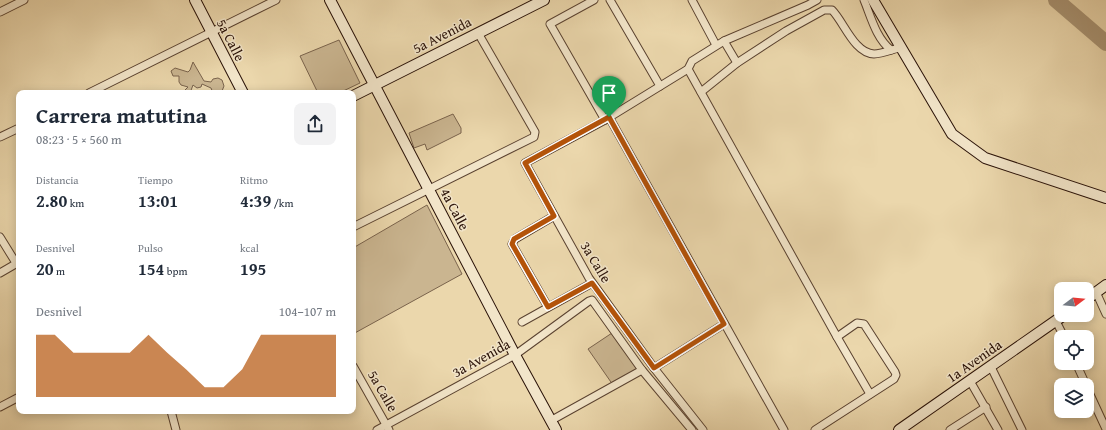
<!DOCTYPE html>
<html lang="es">
<head>
<meta charset="utf-8">
<style>
	:root { --surface:#fff; --page:#f2f2f3; --text:#1f2937; --muted:#747a83; --accent:#b45309 }
	body { margin:0; font-family:"Gentium Book Plus",serif; background:var(--page); color:var(--text); height:100vh; display:flex; flex-direction:column; font-size:15px; white-space:nowrap }
	* { box-sizing:border-box; margin:0 }
	p { font-size:13px; color:var(--muted) }
	.icon { flex:none; width:22px; height:22px; fill:none; stroke:currentColor; stroke-width:2; stroke-linecap:round; stroke-linejoin:round }
	.map { position:relative; flex:1; overflow:hidden }
	.details { position:absolute; left:16px; top:90px; width:340px; height:324px; display:flex; flex-direction:column; background:var(--surface); border-radius:8px; box-shadow:0 2px 10px #0003 }
	.details>* { flex:none }
	.needle { width:26px; rotate:74deg }
	.controls { position:absolute; left:1054px; top:282px; display:grid; gap:8px }
	.controls a { display:grid; place-items:center; width:40px; height:40px; border-radius:8px; background:var(--surface); box-shadow:0 2px 10px #0003; font-size:20px }
	.pin { position:absolute; display:grid; place-items:center; width:34px; height:34px; color:#fff; margin:-41px -17px; border-radius:50% 50% 50% 0; rotate:-45deg; box-shadow:0 0 4px #0007 }
	.pin .icon { rotate:45deg }
	.round { display:grid; place-items:center; flex:none; width:42px; height:42px; border-radius:8px; background:var(--page) }
	.summary { display:flex; align-items:center; justify-content:space-between; height:68px; padding:0 20px }
	h1 { font-size:22px; font-weight:700; line-height:30px }
	.figures { display:grid; grid-template-columns:repeat(3,1fr); gap:6px; height:68px; padding:4px 20px }
	.figures div { display:grid; align-content:center }
	.figures b { font-size:17px; font-weight:700 }
	.figures small { font-size:11px; font-weight:400 }
	.figures p { font-size:11px }
	.chart { height:112px; padding:8px 20px }
	.chart p { display:flex; justify-content:space-between }
	.chart svg { width:100%; height:72px; margin-top:4px; fill:var(--accent); opacity:.7 }
	.map>svg:first-child { display:block }
</style>
</head>
<body>
<div class="map">
<svg width="1106" height="430" viewBox="0 0 1106 430">
	<rect width="100%" height="100%" fill="#ebd7ac"/>
	<filter id="stains"><feTurbulence type="fractalNoise" baseFrequency=".005" numOctaves="4"/><feColorMatrix values="0 0 0 0 .2 0 0 0 0 .09 0 0 0 0 .02 0 0 0 .5 -.17"/></filter>
	<radialGradient id="worn" r=".72"><stop offset=".6" stop-color="#630" stop-opacity="0"/><stop offset="1" stop-color="#630" stop-opacity=".3"/></radialGradient>
	<g fill="#cab590" stroke="#7a634c">
		<polygon points="339,40 360,83 339,93 318,93 300,56"/>
		<polygon points="193,62 204,81 211,82 213,79 218,78 222,80 224,86 222,91 217,93 213,93 211,88 202,84 201,87 197,88 193,85 190,93 185,90 188,87 181,85 179,82 179,76 173,76 171,71 175,68 188,72 190,70"/>
		<polygon points="453,114 461,128 461,133 427,150 425,144 414,148 409,133"/>
		<polygon points="427,205 462,274 353,334 353,248"/>
		<polygon points="612,333 637,369 613,385 588,349"/>
	</g>
	<g fill="none" stroke-linecap="round" stroke-linejoin="round">
		<polyline stroke="#a99474" stroke-width="16" points="1056,0 1106,43"/>
		<g stroke="#5a4230" stroke-width="9">
			<g id="street">
				<polyline points="594,0 550,24 605,120"/>
				<polyline points="610,0 660,86"/>
				<polyline points="692,0 716,45"/>
				<path d="M864,0c7,17 12,38 27,50"/>
				<polyline points="0,12 24,0"/>
				<polyline points="724,41 737,63"/>
				<polyline points="688,69 837,337 870,394"/>
				<path d="M701,92l36,-29 49,-32 38,-21h8c12,12 22,43 42,44 7,0 20,-5 28,-7"/>
				<polyline points="89,93 276,0"/>
				<polyline points="609,117 784,430"/>
				<polyline points="0,137 19,128"/>
				<polyline points="353,227 534,137 535,132 478,33"/>
				<polyline points="0,237 16,263"/>
				<polyline points="0,273 19,262"/>
				<polyline points="1096,292 1106,314"/>
				<polyline points="548,307 512,244 515,239 554,216"/>
				<polyline points="1056,321 1064,337"/>
				<polyline points="522,322 592,283"/>
				<polyline points="1076,363 1086,385"/>
				<polyline points="353,366 389,430"/>
				<polyline points="991,367 1022,430"/>
				<polyline points="654,368 724,324"/>
				<polyline points="970,381 998,430"/>
				<polyline points="1087,388 1106,429"/>
				<polyline points="0,407 19,397"/>
				<polyline points="171,411 176,430"/>
				<polyline points="552,420 642,370"/>
				<polyline points="377,430 515,355 589,301 592,300 642,370 692,430"/>
				<polyline points="703,430 654,368 589,278 525,163 605,120 688,69 692,61 724,41 808,5 817,0"/>
				<polyline points="815,430 894,379 896,375 895,372 864,324 857,323 837,337"/>
				<polyline points="950,430 986,407"/>
			</g>
		</g>
		<g stroke="#291107" stroke-width="12">
			<g id="secondary">
				<polyline points="195,0 243,93"/>
				<polyline points="330,0 515,355 556,430"/>
				<polyline points="873,0 952,134 985,158 1106,198"/>
				<polyline points="353,96 544,0"/>
				<polyline points="1087,299 1106,285"/>
				<polyline points="899,430 1064,315"/>
			</g>
		</g>
		<use href="#street" stroke="#f2e5c9" stroke-width="7"/>
		<use href="#secondary" stroke="#f2e5c9" stroke-width="10"/>
	</g>
	<g fill="none" stroke-linecap="round" stroke-linejoin="round">
		<g stroke="#fff" stroke-width="8">
			<polygon id="route" points="609,117 724,324 654,368 592,283 548,307 512,244 514,239 554,216 525,163"/>
		</g>
		<use href="#route" stroke="#b45309" stroke-width="5"/>
	</g>
	<g text-anchor="middle" dominant-baseline="central" stroke-width="3" stroke-linejoin="round" paint-order="stroke">
		<g font-size="14" fill="#291107" stroke="#f2e5c9">
			<text transform="translate(442 35) rotate(-27)">5a Avenida</text>
			<text transform="translate(231 40) rotate(63)">5a Calle</text>
			<text transform="translate(455 209) rotate(62)">4a Calle</text>
			<text transform="translate(596 262) rotate(59)">3a Calle</text>
			<text transform="translate(481 358) rotate(-29)">3a Avenida</text>
			<text transform="translate(974 361) rotate(-35)">1a Avenida</text>
			<text transform="translate(383 391) rotate(60)">5a Calle</text>
		</g>
	</g>
	<rect width="100%" height="100%" filter="url(#stains)"/>
	<rect width="100%" height="100%" fill="url(#worn)"/>
</svg>
<div class="controls">
<a><svg class="needle" viewBox="-14 -14 28 28"><path d="M0-13l5 13h-10z" fill="#e53935"/><path d="M0 13l5-13h-10z" fill="#747a83"/></svg></a>
<a><svg class="icon" aria-label="locate" viewBox="0 0 24 24"><circle cx="12" cy="12" r="6"/><path d="M12 2v4M12 18v4M2 12h4M18 12h4"/></svg></a>
<a><svg class="icon" aria-label="layers" viewBox="0 0 24 24"><path d="M12 4l9 5-9 5-9-5zM3 14l9 5 9-5"/></svg></a>
</div>
<div class="pin" style="left:609px;top:117px;background:#1e9e55"><svg class="icon" aria-label="arrive" viewBox="0 0 24 24"><path d="M6 21V4h12l-3 4 3 4H6"/></svg></div>
<section class="details">
<div class="summary"><div><h1>Carrera matutina</h1><p>08:23 · 5 × 560 m</p></div><a class="round"><svg class="icon" aria-label="share" viewBox="0 0 24 24"><path d="M12 15V3M7 8l5-5 5 5M5 13v7h14v-7"/></svg></a></div>
<div class="figures">
<div><p>Distancia</p><b>2.80<small> km</small></b></div>
<div><p>Tiempo</p><b>13:01</b></div>
<div><p>Ritmo</p><b>4:39<small> /km</small></b></div>
</div>
<div class="figures">
<div><p>Desnivel</p><b>20<small> m</small></b></div>
<div><p>Pulso</p><b>154<small> bpm</small></b></div>
<div><p>kcal</p><b>195</b></div>
</div>
<div class="chart"><p><span>Desnivel</span>104–107 m</p>
<svg viewBox="0 0 160 44" preserveAspectRatio="none"><path d="M0 44V6L10 6L20 17L30 17L40 17L50 17L60 6L70 17L80 27L90 38L100 38L110 27L120 6L130 6L140 6L150 6L160 6V44z"/></svg>
</div>
</section>
</div>
</body>
</html>
